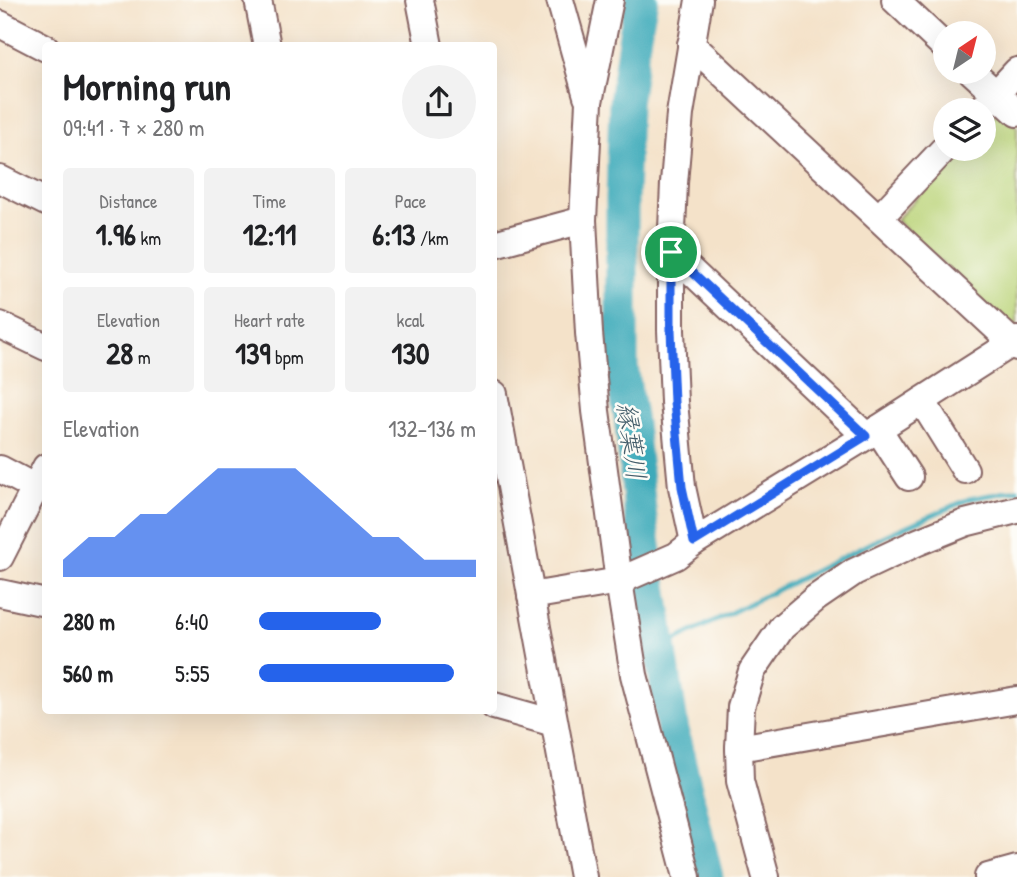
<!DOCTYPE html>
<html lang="en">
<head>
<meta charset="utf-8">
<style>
	:root { --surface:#fff; --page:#f2f2f2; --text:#202124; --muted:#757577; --accent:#2563eb }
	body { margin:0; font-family:"Patrick Hand","Klee One",sans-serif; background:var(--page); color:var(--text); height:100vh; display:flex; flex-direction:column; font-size:26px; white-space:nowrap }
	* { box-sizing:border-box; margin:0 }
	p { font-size:23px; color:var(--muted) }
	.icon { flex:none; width:38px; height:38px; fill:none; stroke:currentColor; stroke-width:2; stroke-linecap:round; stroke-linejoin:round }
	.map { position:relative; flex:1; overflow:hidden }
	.side { position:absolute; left:42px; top:42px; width:455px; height:672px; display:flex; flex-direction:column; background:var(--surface); border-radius:7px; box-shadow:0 7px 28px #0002 }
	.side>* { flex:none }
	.needle { width:46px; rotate:35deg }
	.controls { position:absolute; left:933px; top:21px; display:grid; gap:14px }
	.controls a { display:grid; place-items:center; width:63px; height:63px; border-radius:50%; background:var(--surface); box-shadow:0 7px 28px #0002; font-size:35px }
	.pin { position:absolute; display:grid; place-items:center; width:60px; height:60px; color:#fff; margin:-30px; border:4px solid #fff; border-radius:50%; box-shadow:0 2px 7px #0007 }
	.round { display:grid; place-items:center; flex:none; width:74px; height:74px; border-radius:37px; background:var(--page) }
	.headline { display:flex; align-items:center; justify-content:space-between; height:119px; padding:0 21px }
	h1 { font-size:38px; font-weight:700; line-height:52px }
	.stats { display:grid; grid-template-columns:repeat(3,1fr); gap:10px; height:119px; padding:7px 21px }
	.stats div { display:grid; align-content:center; border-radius:7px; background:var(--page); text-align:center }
	.stats b { font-size:30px; font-weight:700 }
	.stats small { font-size:19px; font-weight:400 }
	.stats p { font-size:19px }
	.chart { height:196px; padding:14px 21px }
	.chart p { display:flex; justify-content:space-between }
	.chart svg { width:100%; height:126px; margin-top:7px; fill:var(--accent); opacity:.7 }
	ul { padding:0 21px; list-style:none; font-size:23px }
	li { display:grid; grid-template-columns:112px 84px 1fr; align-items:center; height:52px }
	li i { height:18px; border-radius:9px; background:var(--accent) }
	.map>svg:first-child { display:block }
</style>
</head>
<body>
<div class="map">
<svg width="1017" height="877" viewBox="0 0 1017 877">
	<rect width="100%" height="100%" fill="#fdfcf7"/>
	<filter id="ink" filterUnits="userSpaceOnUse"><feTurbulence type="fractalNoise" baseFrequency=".0143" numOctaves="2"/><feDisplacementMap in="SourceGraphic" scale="14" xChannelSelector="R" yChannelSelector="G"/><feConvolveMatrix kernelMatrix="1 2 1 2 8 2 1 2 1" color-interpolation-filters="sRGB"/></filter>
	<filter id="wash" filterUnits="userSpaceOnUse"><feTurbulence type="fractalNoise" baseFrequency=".00686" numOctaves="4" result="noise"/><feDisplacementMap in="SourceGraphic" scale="28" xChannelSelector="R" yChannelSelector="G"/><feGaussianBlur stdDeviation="1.57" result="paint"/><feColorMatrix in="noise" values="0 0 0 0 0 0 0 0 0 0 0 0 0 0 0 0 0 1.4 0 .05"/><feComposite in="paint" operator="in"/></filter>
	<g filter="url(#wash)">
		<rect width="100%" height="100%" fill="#f4e2c9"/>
		<polygon fill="#bbd47a" stroke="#827a52" stroke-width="2" points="999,110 1017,127 1017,327 1013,330 896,220 963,149 984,149 984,127"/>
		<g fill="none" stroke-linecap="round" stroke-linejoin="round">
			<polyline stroke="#3caaba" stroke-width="5" points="660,648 889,534 969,499 1017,490"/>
			<polyline stroke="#3caaba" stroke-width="33" points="642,0 635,34 625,103 622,199 622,366 631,424 641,519 674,738 707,877"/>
		</g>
	</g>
	<g filter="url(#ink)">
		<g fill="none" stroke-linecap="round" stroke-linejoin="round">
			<g stroke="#866362" stroke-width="30">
				<g id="minor">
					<polyline points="258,0 267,46"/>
					<polyline points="420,0 429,46"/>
					<polyline points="560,0 587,96"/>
					<polyline points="610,0 589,102 583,220 589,333 596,411 619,581 634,675 687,877"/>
					<polyline points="895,0 945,47"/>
					<polyline points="0,24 46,48"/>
					<polyline points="691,44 1017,347"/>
					<polyline points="972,72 1017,113"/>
					<polyline points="981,110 1017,71"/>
					<polyline points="0,179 46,202"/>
					<polyline points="879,218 945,148"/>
					<polyline points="494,244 583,220"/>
					<polyline points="671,252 866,436"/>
					<polyline points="0,325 46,347"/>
					<polyline points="494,394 583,877"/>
					<polyline points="922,401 965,470"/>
					<polyline points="878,429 909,477"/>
					<polyline points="0,469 36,488 46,490"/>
					<polyline points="694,542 682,487 674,402 671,330 671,252 674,183 680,114 699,0"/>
					<polyline points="0,557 46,467"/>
					<polyline points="0,593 46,603"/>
					<polyline points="531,596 619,581 676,556 694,542 878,429 1017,340"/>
					<polyline points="494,706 554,723"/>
					<polyline points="739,748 1017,700"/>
					<polyline points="766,877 740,781 739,748 741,707 752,671 782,627 816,598 854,572 918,542 965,523 1017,510"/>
					<polyline points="988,877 1017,869"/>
				</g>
			</g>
			<use href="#minor" stroke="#fff" stroke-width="26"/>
		</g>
	</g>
	<g fill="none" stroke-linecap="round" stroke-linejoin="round" filter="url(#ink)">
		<g stroke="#fff" stroke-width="14">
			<polygon id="route" points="671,252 866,436 694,542 682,487 674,402 671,330"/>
		</g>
		<use href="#route" stroke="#2563eb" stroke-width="9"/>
	</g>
	<g text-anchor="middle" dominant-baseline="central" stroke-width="5" stroke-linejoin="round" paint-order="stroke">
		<g font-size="26" font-style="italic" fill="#445e6b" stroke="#fdfcf7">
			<text transform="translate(632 441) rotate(82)">縁葉川</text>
		</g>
	</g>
</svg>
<div class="controls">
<a><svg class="needle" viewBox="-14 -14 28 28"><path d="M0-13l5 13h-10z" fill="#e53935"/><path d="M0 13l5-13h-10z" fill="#757577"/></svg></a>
<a><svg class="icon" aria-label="layers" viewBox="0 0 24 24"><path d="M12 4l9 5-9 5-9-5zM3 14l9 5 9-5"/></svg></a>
</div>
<div class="pin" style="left:671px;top:252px;background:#1e9e55"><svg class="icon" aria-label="arrive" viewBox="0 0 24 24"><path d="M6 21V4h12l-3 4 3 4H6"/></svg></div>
<section class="side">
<div class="headline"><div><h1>Morning run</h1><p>09:41 · 7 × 280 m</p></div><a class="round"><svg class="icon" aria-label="share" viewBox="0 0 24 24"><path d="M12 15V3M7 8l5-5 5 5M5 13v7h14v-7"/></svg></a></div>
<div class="stats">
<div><p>Distance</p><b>1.96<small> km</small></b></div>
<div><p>Time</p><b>12:11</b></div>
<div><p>Pace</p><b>6:13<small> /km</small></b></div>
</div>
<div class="stats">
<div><p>Elevation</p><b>28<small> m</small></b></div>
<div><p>Heart rate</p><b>139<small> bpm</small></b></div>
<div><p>kcal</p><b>130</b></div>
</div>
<div class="chart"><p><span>Elevation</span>132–136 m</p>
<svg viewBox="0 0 160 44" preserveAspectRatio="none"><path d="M0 44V38L10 30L20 30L30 22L40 22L50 14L60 6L70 6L80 6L90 6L100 14L110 22L120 30L130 30L140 38L150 38L160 38V44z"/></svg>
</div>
<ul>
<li><b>280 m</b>6:40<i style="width:56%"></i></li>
<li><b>560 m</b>5:55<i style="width:90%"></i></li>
</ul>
</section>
</div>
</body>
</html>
